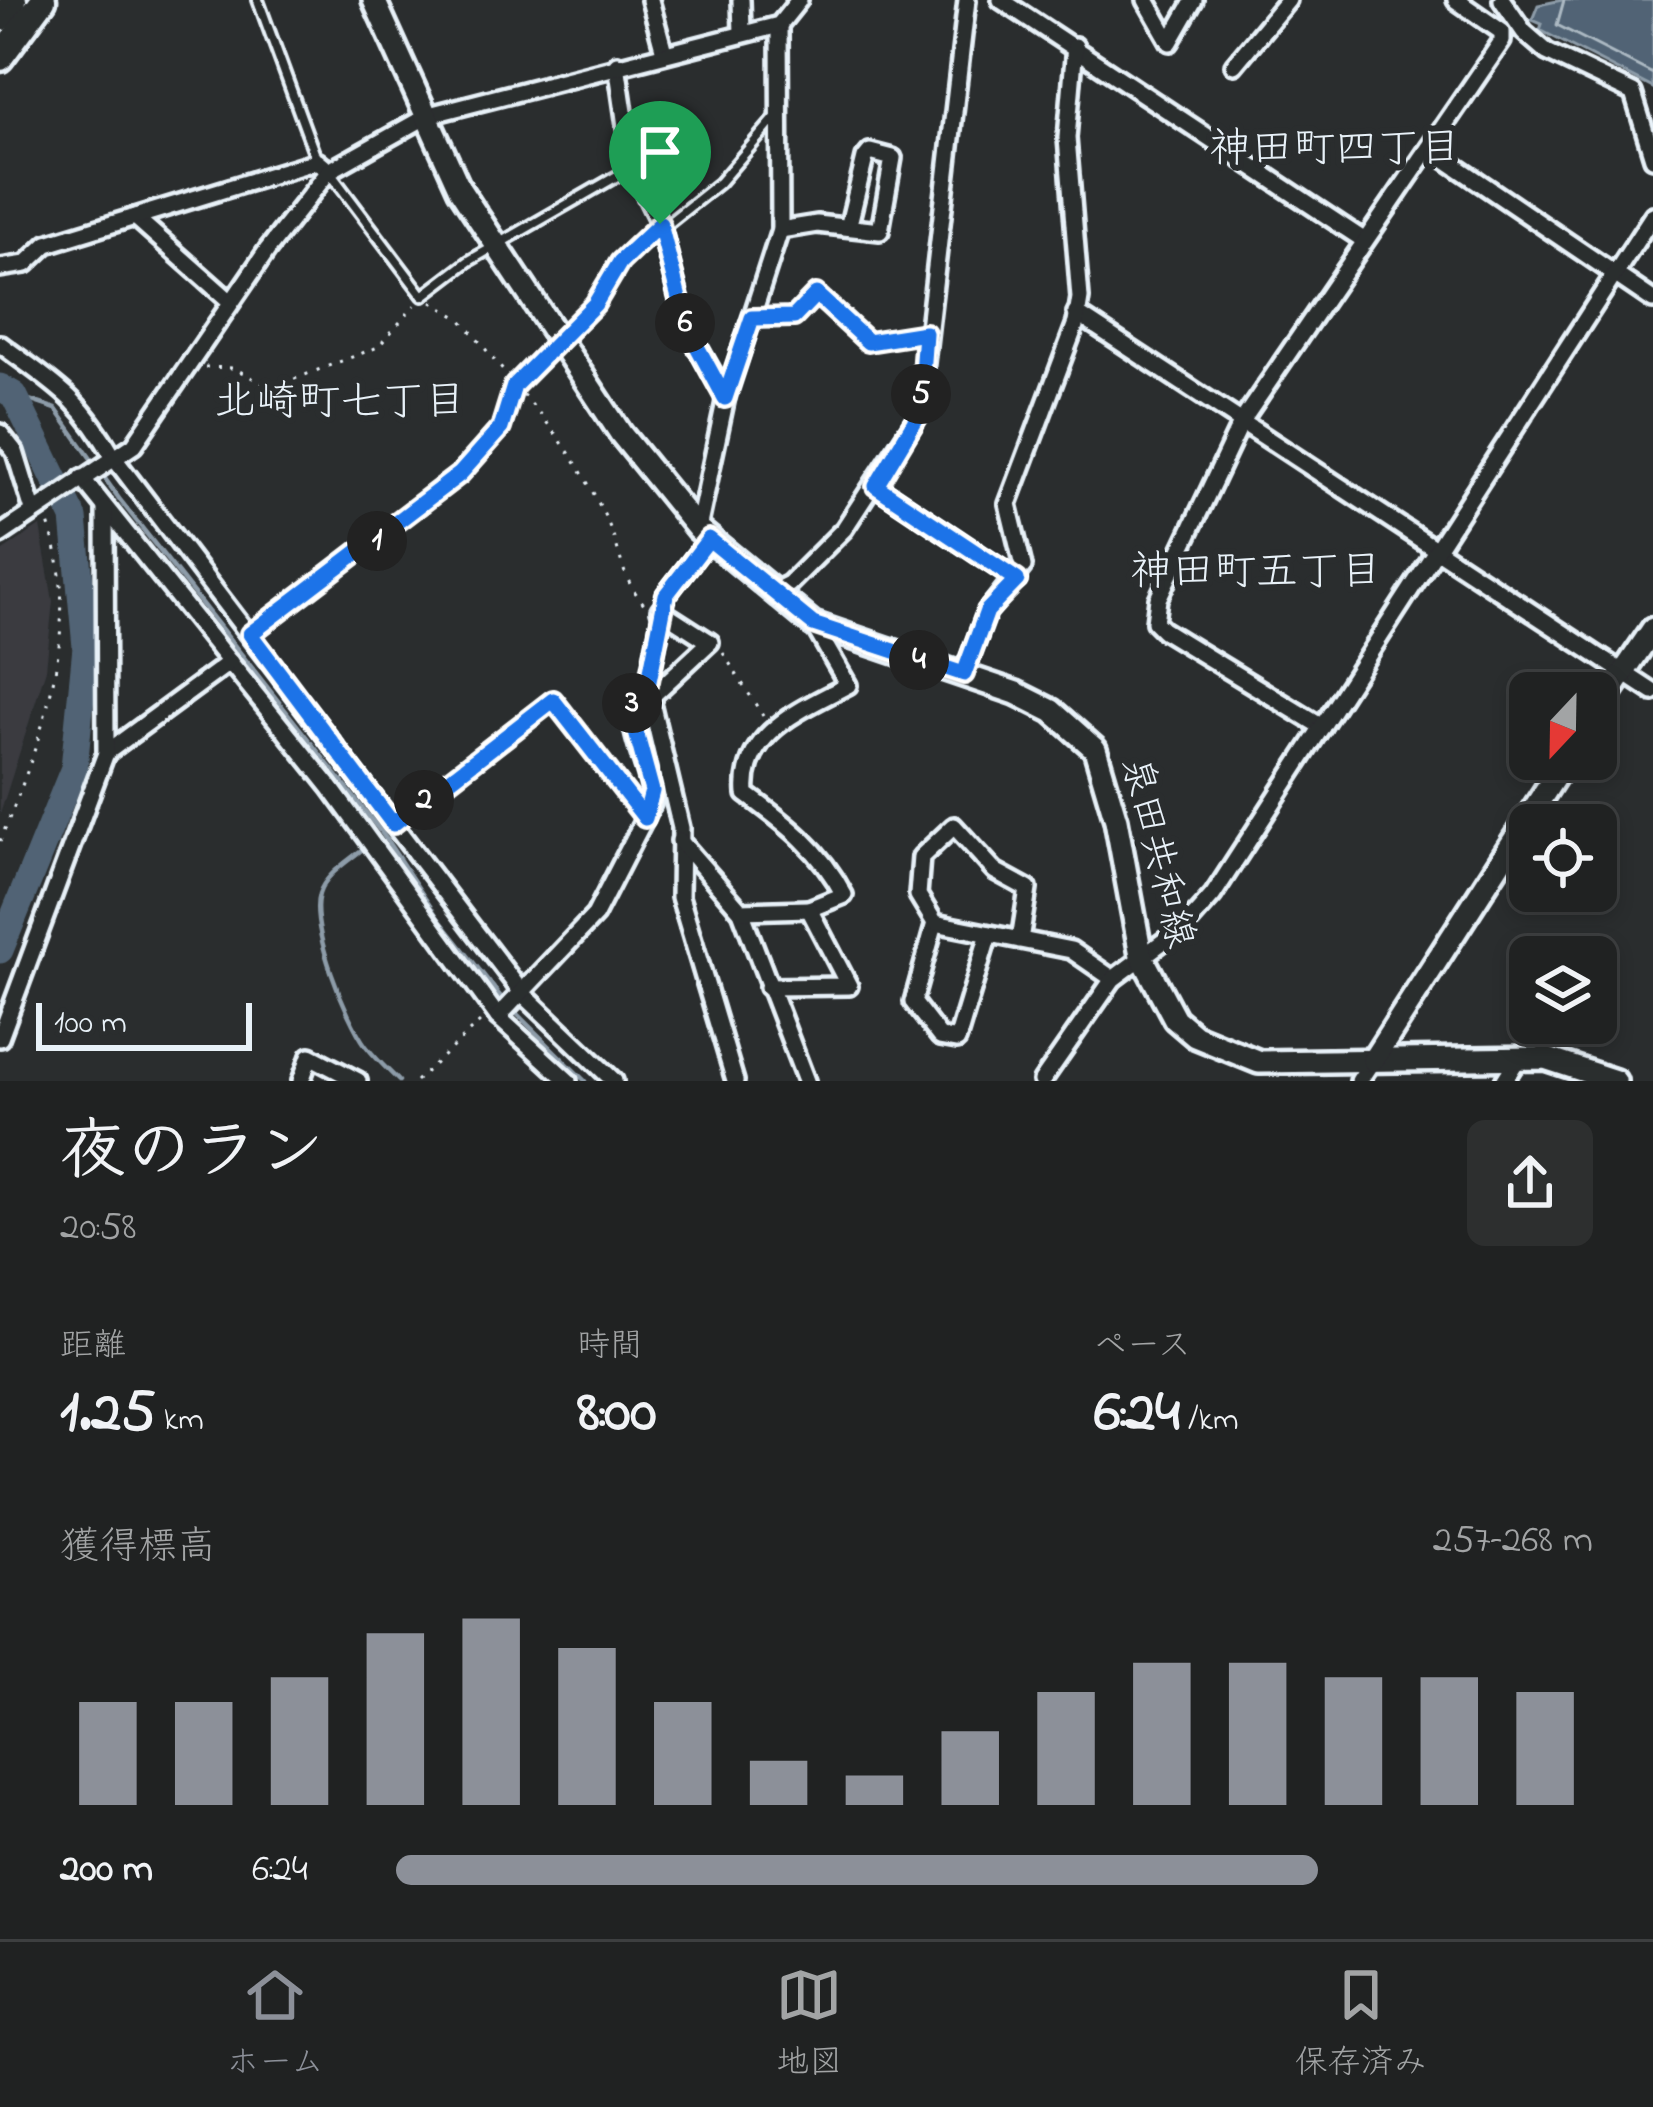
<!DOCTYPE html>
<html lang="ja">
<head>
<meta charset="utf-8">
<style>
	:root { --surface:#202222; --page:#2d2f2f; --text:#f1f3f6; --muted:#a2a4a5; --line:#3d3f40; --accent:#8c9099 }
	body { margin:0; font-family:"Indie Flower","Klee One",sans-serif; background:var(--page); color:var(--text); height:100vh; display:flex; flex-direction:column; font-size:45px; white-space:nowrap }
	* { box-sizing:border-box; margin:0 }
	p { font-size:39px; color:var(--muted) }
	.icon { flex:none; width:66px; height:66px; fill:none; stroke:currentColor; stroke-width:2; stroke-linecap:round; stroke-linejoin:round }
	.map { position:relative; height:1081px; overflow:hidden }
	.drawer { display:flex; flex-direction:column; background:var(--surface); flex:1 }
	.drawer>* { flex:none }
	.needle { width:78px; rotate:202deg }
	.tools { position:absolute; left:1509px; top:672px; display:grid; gap:24px }
	.tools a { display:grid; place-items:center; width:108px; height:108px; border-radius:18px; background:var(--surface); box-shadow:0 6px 18px #0003,0 0 0 3px var(--line); font-size:60px }
	.scale { position:absolute; left:36px; bottom:30px; width:216px; box-sizing:border-box; padding-left:12px; border:6px solid #e8f1f8; border-top:0; font-size:33px; line-height:42px; white-space:nowrap; color:#e8f1f8; -webkit-text-stroke:9px #2a2d2e; paint-order:stroke }
	.pin { position:absolute; display:grid; place-items:center; width:102px; height:102px; color:#fff; margin:-123px -51px; border-radius:50% 50% 50% 0; rotate:-45deg; box-shadow:0 0 12px #0007 }
	.pin .icon { rotate:45deg }
	.km { position:absolute; width:60px; height:60px; margin:-30px; border-radius:50%; background:#222; color:#fff; font-size:33px; line-height:60px; text-align:center }
	.round { display:grid; place-items:center; flex:none; width:126px; height:126px; border-radius:18px; background:var(--page) }
	.head { display:flex; align-items:center; justify-content:space-between; height:204px; padding:0 60px }
	h1 { font-size:66px; font-weight:700; line-height:90px }
	.figures { display:grid; grid-template-columns:repeat(3,1fr); gap:18px; height:204px; padding:12px 60px }
	.figures div { display:grid; align-content:center }
	.figures b { font-size:60px; font-weight:700 }
	.figures small { font-size:33px; font-weight:400 }
	.figures p { font-size:33px }
	.chart { height:336px; padding:24px 60px }
	.chart p { display:flex; justify-content:space-between }
	.chart svg { width:100%; height:216px; margin-top:12px; stroke:var(--accent); stroke-width:6 }
	ul { padding:0 60px; list-style:none; font-size:39px }
	li { display:grid; grid-template-columns:192px 144px 1fr; align-items:center; height:90px }
	li i { height:30px; border-radius:15px; background:var(--accent) }
	.tabs { display:flex; justify-content:space-around; align-items:center; height:168px; border-top:3px solid var(--line); background:var(--surface); font-size:33px; color:var(--muted) }
	.tabs a { display:grid; justify-items:center; gap:6px }
	.tabs .current { color:var(--accent) }
	.map>svg:first-child { display:block }
</style>
</head>
<body>
<div class="map">
<svg width="1653" height="1081" viewBox="0 0 1653 1081">
	<rect width="100%" height="100%" fill="#2a2d2e"/>
	<filter id="ink" filterUnits="userSpaceOnUse"><feTurbulence type="fractalNoise" baseFrequency=".00833" numOctaves="2"/><feDisplacementMap in="SourceGraphic" scale="24" xChannelSelector="R" yChannelSelector="G"/><feConvolveMatrix kernelMatrix="1 2 1 2 8 2 1 2 1" color-interpolation-filters="sRGB"/></filter>
	<g filter="url(#ink)">
		<polygon fill="#3a3b41" points="40,526 53,601 46,669 0,814 0,553"/>
		<polygon fill="#516474" stroke="#8d9ca9" stroke-width="3" points="1562,0 1653,0 1653,88 1540,30 1542,24 1532,20 1538,5"/>
		<g fill="none" stroke-linecap="round" stroke-linejoin="round">
			<polyline stroke="#acb9c3" stroke-width="3" points="1564,0 1557,25 1653,74"/>
			<g stroke="#8d9ca9" stroke-width="4.5">
				<polyline points="14,395 56,409 120,500 382,833 438,918 504,1001"/>
				<path d="M365,847c-16,14 -39,26 -46,47 -10,32 27,125 47,152 10,13 22,24 33,35"/>
				<polyline points="512,1009 585,1081"/>
			</g>
			<polyline stroke="#516474" stroke-width="27" points="0,387 14,395 74,518 86,647 74,768 0,950"/>
			<g stroke="#e8f1f8" stroke-width="16">
				<g id="lane">
					<polyline points="258,0 317,161"/>
					<polyline points="331,174 423,296 469,261 631,168"/>
					<polyline points="753,318 794,317 816,294 868,342 925,333"/>
					<polyline points="252,634 460,474 501,428 514,386 595,304 620,262 719,183 776,117"/>
				</g>
			</g>
			<g stroke="#e8f1f8" stroke-width="24">
				<g id="street">
					<polyline points="650,0 664,52"/>
					<polyline points="741,0 742,32"/>
					<polyline points="1001,0 1362,239"/>
					<polyline points="1146,0 1170,42 1194,0"/>
					<polyline points="1502,0 1524,32 1547,52 1633,93 1653,158"/>
					<polyline points="617,64 632,167 660,224 686,326 726,397"/>
					<polyline points="1234,65 1288,0"/>
					<polyline points="1429,148 1653,300"/>
					<polyline points="135,217 231,302"/>
					<polyline points="780,230 817,224 880,231 893,158 870,152 865,158 849,224"/>
					<polyline points="0,268 26,264 47,244 317,161 329,171"/>
					<polyline points="1076,313 1653,692"/>
					<path d="M0,344c56,42 78,51 114,114l409,536 91,87"/>
					<polyline points="0,433 15,452 33,510"/>
					<polyline points="82,478 330,787 498,1017 568,1081"/>
					<polyline points="876,486 1017,580"/>
					<polyline points="698,529 726,397 780,230 779,25"/>
					<polyline points="0,535 134,445 268,249 329,171 429,115 779,25 799,0"/>
					<polyline points="775,591 789,584 844,529 919,414 967,0"/>
					<polyline points="964,674 987,612 1023,566 1008,504 1076,323 1080,298 1067,138 1075,46"/>
					<polyline points="641,692 649,681 666,595 709,539"/>
					<polyline points="650,698 681,828 680,897 735,1081"/>
					<polyline points="1322,727 1163,630 1155,622 1158,599 1242,421 1502,41 1502,32 1456,0"/>
					<polyline points="106,753 230,662"/>
					<polyline points="680,841 741,911 806,1081"/>
					<path d="M809,909l35,-14c-24,-46 -57,-71 -98,-101 -5,-62 56,-84 102,-109l-35,-61"/>
					<polyline points="741,911 809,909 849,986 768,987"/>
					<polyline points="935,923 913,1002 940,1037 957,1040 989,934"/>
					<polyline points="1020,940 1028,889 995,871 954,826 921,857 918,895 935,923 1071,950 1113,979"/>
					<path d="M498,1017l97,-102 57,-111c1,-36 -36,-82 -11,-112l9,6 60,-56 -50,-32"/>
					<polyline points="0,1038 106,753 105,509"/>
					<polyline points="301,1081 310,1056 358,1081"/>
					<polyline points="1042,1081 1113,979 1188,923 1213,895 1653,215"/>
					<polyline points="1359,1081 1373,1060"/>
					<polyline points="1504,1081 1519,1057"/>
				</g>
			</g>
			<g stroke="#e8f1f8" stroke-width="30">
				<g id="secondary">
					<polyline points="374,0 460,190 621,434 698,529 813,624 1016,693 1052,711 1095,749 1116,820 1141,955 1175,1019 1195,1036 1259,1062 1545,1058 1615,1081"/>
					<polyline points="1596,713 1653,629"/>
					<polyline points="1373,1060 1566,759"/>
				</g>
			</g>
			<g stroke="#e8f1f8" stroke-width="33">
				<g id="primary">
					<polyline points="0,19 14,0"/>
					<polyline points="0,58 43,0"/>
				</g>
			</g>
			<g stroke="#e8f1f8" stroke-width="3" stroke-dasharray="3 9" stroke-linecap="butt">
				<polyline points="432,302 461,319 509,378"/>
				<polyline points="205,367 234,368 271,388 378,347 415,305"/>
				<path d="M523,395c35,38 63,79 84,126 17,36 11,53 38,84"/>
				<polyline points="723,653 763,716"/>
				<polyline points="406,814 553,701 636,807"/>
				<path d="M0,841c39,-94 85,-218 48,-318"/>
				<polyline points="416,1081 481,1021"/>
			</g>
			<use href="#lane" stroke="#2a2d2e" stroke-width="8"/>
			<use href="#street" stroke="#2a2d2e" stroke-width="15"/>
			<use href="#secondary" stroke="#2a2d2e" stroke-width="21"/>
			<use href="#primary" stroke="#2a2d2e" stroke-width="24"/>
		</g>
	</g>
	<g fill="none" stroke-linecap="round" stroke-linejoin="round" filter="url(#ink)">
		<g stroke="#fff" stroke-width="24">
			<polygon id="route" points="660,224 686,326 725,398 752,318 794,317 816,294 868,342 925,333 919,414 876,486 1017,580 987,611 964,674 813,624 709,539 666,595 649,681 630,710 652,791 645,818 553,700 393,824 250,634 460,474 501,428 514,386 595,304 620,262"/>
		</g>
		<use href="#route" stroke="#1a73e8" stroke-width="15"/>
	</g>
	<g text-anchor="middle" dominant-baseline="central" stroke-width="12" stroke-linejoin="round" paint-order="stroke">
		<g font-size="39" fill="#e8f1f8" stroke="#2a2d2e">
			<text transform="translate(1156 853) rotate(76)">泉田共和線</text>
		</g>
		<g font-size="42" fill="#e8f1f8" stroke="#2a2d2e">
			<text x="1335" y="150">神田町四丁目</text>
			<text x="340" y="403">北崎町七丁目</text>
			<text x="1256" y="573">神田町五丁目</text>
		</g>
	</g>
</svg>
<div class="tools">
<a><svg class="needle" viewBox="-14 -14 28 28"><path d="M0-13l5 13h-10z" fill="#e53935"/><path d="M0 13l5-13h-10z" fill="#a2a4a5"/></svg></a>
<a><svg class="icon" aria-label="locate" viewBox="0 0 24 24"><circle cx="12" cy="12" r="6"/><path d="M12 2v4M12 18v4M2 12h4M18 12h4"/></svg></a>
<a><svg class="icon" aria-label="layers" viewBox="0 0 24 24"><path d="M12 4l9 5-9 5-9-5zM3 14l9 5 9-5"/></svg></a>
</div>
<div class="scale">100 m</div>
<div class="pin" style="left:660px;top:224px;background:#1e9e55"><svg class="icon" aria-label="arrive" viewBox="0 0 24 24"><path d="M6 21V4h12l-3 4 3 4H6"/></svg></div>
<b class="km" style="left:377px;top:541px">1</b>
<b class="km" style="left:424px;top:800px">2</b>
<b class="km" style="left:632px;top:703px">3</b>
<b class="km" style="left:919px;top:660px">4</b>
<b class="km" style="left:921px;top:394px">5</b>
<b class="km" style="left:685px;top:323px">6</b>
</div>
<section class="drawer">
<div class="head"><div><h1>夜のラン</h1><p>20:58</p></div><a class="round"><svg class="icon" aria-label="share" viewBox="0 0 24 24"><path d="M12 15V3M7 8l5-5 5 5M5 13v7h14v-7"/></svg></a></div>
<div class="figures">
<div><p>距離</p><b>1.25<small> km</small></b></div>
<div><p>時間</p><b>8:00</b></div>
<div><p>ペース</p><b>6:24<small> /km</small></b></div>
</div>
<div class="chart"><p><span>獲得標高</span>257–268 m</p>
<svg viewBox="0 0 160 44" preserveAspectRatio="none"><path d="M5 44V23M15 44V23M25 44V18M35 44V9M45 44V6M55 44V12M65 44V23M75 44V35M85 44V38M95 44V29M105 44V21M115 44V15M125 44V15M135 44V18M145 44V18M155 44V21"/></svg>
</div>
<ul>
<li><b>200 m</b>6:24<i style="width:77%"></i></li>
</ul>
</section>
<nav class="tabs">
<a class="current"><svg class="icon" aria-label="home" viewBox="0 0 24 24"><path d="M3 11l9-7 9 7M6 9v11h12V9"/></svg>ホーム</a>
<a><svg class="icon" aria-label="map" viewBox="0 0 24 24"><path d="M3 6l6-2 6 2 6-2v14l-6 2-6-2-6 2zM9 4v14M15 6v14"/></svg>地図</a>
<a><svg class="icon" aria-label="saved" viewBox="0 0 24 24"><path d="M7 4h10v16l-5-4-5 4z"/></svg>保存済み</a>
</nav>
</body>
</html>
